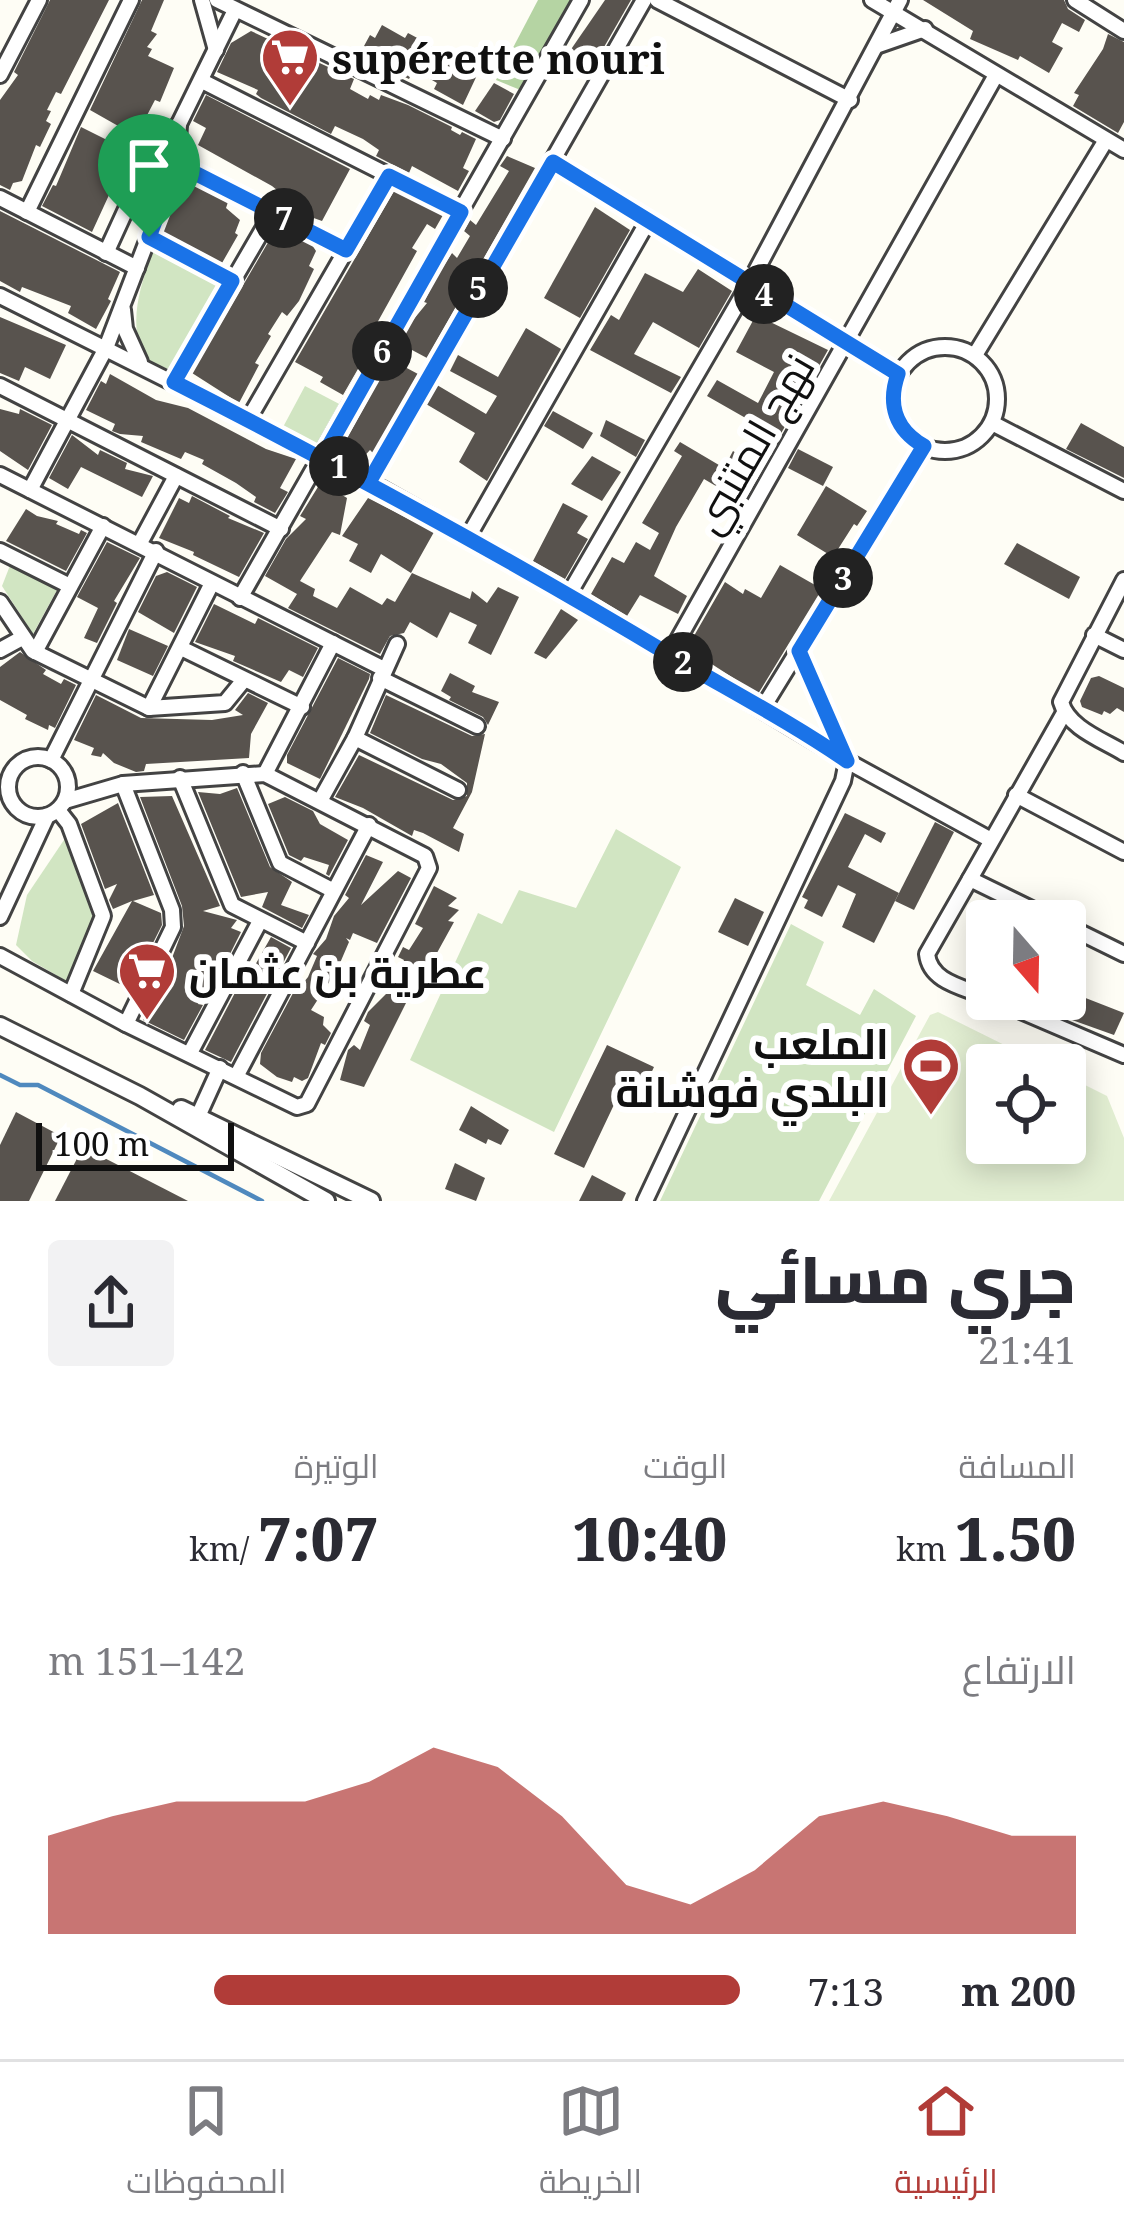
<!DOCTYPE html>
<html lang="ar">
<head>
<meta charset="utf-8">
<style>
	:root { --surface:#fff; --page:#f2f2f3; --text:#2b2b33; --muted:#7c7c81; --line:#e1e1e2; --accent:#b13c38 }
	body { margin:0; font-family:"Noto Serif",Cairo,serif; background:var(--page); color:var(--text); direction:rtl; height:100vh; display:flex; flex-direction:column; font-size:45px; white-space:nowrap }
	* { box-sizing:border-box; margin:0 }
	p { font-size:39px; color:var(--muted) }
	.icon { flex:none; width:66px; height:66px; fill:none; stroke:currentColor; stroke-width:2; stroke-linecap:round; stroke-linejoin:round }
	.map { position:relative; height:1201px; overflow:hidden; direction:ltr }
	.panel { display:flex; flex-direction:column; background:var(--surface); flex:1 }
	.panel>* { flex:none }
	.needle { width:78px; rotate:160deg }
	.tools { position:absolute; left:966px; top:900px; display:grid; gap:24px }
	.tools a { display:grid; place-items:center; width:120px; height:120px; border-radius:12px; background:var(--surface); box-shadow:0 6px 30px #0003; font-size:60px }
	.scale { position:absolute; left:36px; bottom:30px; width:198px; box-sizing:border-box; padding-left:12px; border:6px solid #101010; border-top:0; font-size:33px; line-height:42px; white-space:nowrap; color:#101010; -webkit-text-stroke:9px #fff; paint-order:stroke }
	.pin { position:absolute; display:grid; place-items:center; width:102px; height:102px; color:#fff; margin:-123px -51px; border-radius:50% 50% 50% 0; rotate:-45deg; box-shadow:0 0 12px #0007 }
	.pin .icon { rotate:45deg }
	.km { position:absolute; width:60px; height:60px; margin:-30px; border-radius:50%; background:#222; color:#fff; font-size:33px; line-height:60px; text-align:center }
	.round { display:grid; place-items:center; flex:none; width:126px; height:126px; border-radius:12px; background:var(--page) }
	.head { display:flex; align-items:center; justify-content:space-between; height:204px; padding:0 48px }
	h1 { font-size:66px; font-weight:800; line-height:90px }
	.metrics { display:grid; grid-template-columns:repeat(3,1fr); gap:18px; height:204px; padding:12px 48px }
	.metrics div { display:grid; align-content:center }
	.metrics b { font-size:60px; font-weight:800 }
	.metrics small { font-size:33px; font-weight:400 }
	.metrics p { font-size:33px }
	.chart { height:336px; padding:24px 48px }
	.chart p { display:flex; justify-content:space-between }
	.chart svg { width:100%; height:216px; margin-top:12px; fill:var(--accent); opacity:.7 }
	ul { padding:0 48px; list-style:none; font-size:39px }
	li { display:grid; grid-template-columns:192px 144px 1fr; align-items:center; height:90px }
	li i { height:30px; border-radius:15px; background:var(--accent) }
	.menu { display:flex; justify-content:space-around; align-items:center; height:168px; border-top:3px solid var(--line); background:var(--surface); font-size:33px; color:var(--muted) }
	.menu a { display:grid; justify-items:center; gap:6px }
	.menu .selected { color:var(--accent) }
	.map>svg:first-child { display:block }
</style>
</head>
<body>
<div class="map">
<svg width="1124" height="1201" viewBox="0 0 1124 1201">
	<rect width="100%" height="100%" fill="#fefdf5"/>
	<g fill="#d1e5c2">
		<path d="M153,251l66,32 -48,87 -28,-10c-14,-42 -4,-70 10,-109z"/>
		<polygon points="305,386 345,407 321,451 282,429"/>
		<polygon points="11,563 58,588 33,634 2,586"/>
		<polygon points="616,829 681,867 554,1132 410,1060 478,913 502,924 519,890 576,908"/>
		<polygon points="68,834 97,916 68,982 32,961 16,945 27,895"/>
		<polygon points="791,924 824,942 806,985 860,1015 874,989 916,1016 819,1201 660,1201"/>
	</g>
	<polygon fill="#b5d4a3" points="538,0 574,0 523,91 496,80"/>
	<polygon fill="#e2eed2" points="938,1012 1045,1065 987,1065 987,1143 1065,1143 1065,1075 1107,1096 1124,1138 1124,1201 829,1201 930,1015"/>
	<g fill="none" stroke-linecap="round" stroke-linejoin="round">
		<polyline stroke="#4f89be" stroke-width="4.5" points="0,1075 20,1085 38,1085 262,1201"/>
	</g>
	<g fill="#58534e">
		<polygon points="50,0 109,0 61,94 56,92 47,110 51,111 46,121 51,124 40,147 36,145 22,181 13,183 10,190 0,185 0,100 18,75 14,72"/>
		<polygon points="142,0 164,0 151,31 157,34 147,47 152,49 148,56 174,68 160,102 155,100 131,146 127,158 132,161 109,195 92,232 42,206 53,185 56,186 81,127 119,146 127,131 90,110"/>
		<polygon points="605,0 631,0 588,75 563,61"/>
		<polygon points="923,0 1064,0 1068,9 1085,20 1079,32 1062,23 1052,42 1063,48 1049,73 1020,56 1018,60 970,39 973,31"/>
		<polygon points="382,25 405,38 408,33 479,71 463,105 434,89 437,83 425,76 413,71 409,79 380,65 384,58 364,46 370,35 375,38"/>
		<polygon points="251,31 354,79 350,89 368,99 370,95 379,100 381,95 408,105 452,127 451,130 460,135 462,132 476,139 463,168 469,171 458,191 412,166 409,173 376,156 379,150 363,139 335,126 331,134 261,98 256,94 258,90 217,72 231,43"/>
		<polygon points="1108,34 1124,42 1124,122 1118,133 1073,106 1079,95 1074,93 1103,49"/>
		<polygon points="494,83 514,94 500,120 494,122 475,111"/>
		<polygon points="206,95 350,169 322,221 297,212 299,208 272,186 198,145 206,128 193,121"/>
		<polygon points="507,156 535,168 427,358 412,350 403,366 418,374 373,453 370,450 358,463 339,453 409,325 427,303 424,302 436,278 452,253 457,258 470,236 464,231 470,220 476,225 509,171 500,166"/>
		<polygon points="183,179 228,202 226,208 240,220 235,233 238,235 222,263 163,232"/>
		<polygon points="394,191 443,215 435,229 427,224 412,248 417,251 361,352 366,355 343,395 320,382 323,377 295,362"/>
		<polygon points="595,207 630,230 580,318 544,298"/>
		<polygon points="0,211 120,272 108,299 111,301 96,329 68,313 71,306 22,287 20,292 0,281"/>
		<polygon points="277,227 312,245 316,251 309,266 314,269 299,301 287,316 282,312 268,334 271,336 255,363 259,365 239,403 192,373"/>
		<polygon points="698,269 732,291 699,348 653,322 634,354 681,377 671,393 590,350 611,315 619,320 645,273 683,292"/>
		<polygon points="756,315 828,350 779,437 707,396 717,380 758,403 774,372 736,352"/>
		<polygon points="0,317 66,345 50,379 25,367 19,381 0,373"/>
		<polygon points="526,328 561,349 487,481 459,462 475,433 426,404 437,385 486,414 497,396 450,371 458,355 498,377"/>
		<polygon points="110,374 156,400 188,408 266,449 296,459 280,488 288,492 275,513 254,502 256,497 236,483 202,464 204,460 185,452 181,459 141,442 143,436 120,434 112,431 115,424 86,410 101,381 106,384"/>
		<polygon points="0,409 19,414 20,409 52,425 28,470 0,451"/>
		<polygon points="553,411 593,433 583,449 544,426"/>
		<polygon points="606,420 645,440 636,457 600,436"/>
		<polygon points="1081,423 1124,447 1124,478 1066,449"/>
		<polygon points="72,435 98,455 100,450 127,463 125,469 153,476 142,497 81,467 68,489 49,478"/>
		<polygon points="680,442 724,468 733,451 761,469 743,502 704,479 676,527 654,576 687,596 678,614 640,595 627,616 591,594 612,557 624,563 636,542 650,550 659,533 642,523 682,456 674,451"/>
		<polygon points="798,449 833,467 823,486 788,468"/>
		<polygon points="592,456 621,472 602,501 571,484"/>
		<polygon points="321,482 347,498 340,535 332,532 300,581 315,589 313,596 337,608 350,587 382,605 387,598 395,602 412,573 470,599 472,591 487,603 498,587 519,597 491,655 468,643 477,625 450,612 437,638 410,622 404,633 390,636 380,654 288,608 297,594 265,576 286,539 306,519 300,516"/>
		<polygon points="826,486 867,511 857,526 854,524 833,557 797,535"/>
		<polygon points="192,496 230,516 228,518 264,533 239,577 193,555 194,552 159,538 179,498 189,503"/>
		<polygon points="368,498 434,532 411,573 381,554 371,573 349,561 358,544 342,536"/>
		<polygon points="563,503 588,516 577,533 588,539 565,579 533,561"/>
		<polygon points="26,509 37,516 58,521 56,524 79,534 81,530 87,533 66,571 6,541"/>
		<polygon points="107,542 140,558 114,601 117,603 97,643 84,638 98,608 77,597"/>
		<polygon points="1017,543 1080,577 1069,599 1004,564"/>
		<polygon points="780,565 822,589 758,694 687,648 725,582 743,594 745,589 761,598"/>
		<polygon points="167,572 197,587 174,633 138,612 156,576"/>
		<polygon points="214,604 255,624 258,618 318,648 303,677 289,670 281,682 233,661 235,656 195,642"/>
		<polygon points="561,609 578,620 546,659 534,653"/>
		<polygon points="129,629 168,646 153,676 117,660"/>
		<polygon points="20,652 46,670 43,674 61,684 64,679 76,685 55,728 49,725 48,730 25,719 27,715 0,700 0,667"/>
		<polygon points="338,658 370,674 369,679 320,779 287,763 287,755"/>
		<polygon points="450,673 475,686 472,692 499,702 488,725 483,717 449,700 451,697 441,691"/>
		<polygon points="1099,676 1124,688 1124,712 1117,708 1110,714 1104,711 1102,715 1082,707 1080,701 1091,678"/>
		<polygon points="248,693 268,703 251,734 249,758 146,764 144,771 136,772 114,763 103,753 101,757 91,755 94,748 74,740 96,695 141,718 212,720 243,715 235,710"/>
		<polygon points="386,695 472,736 485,734 472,792 453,828 464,834 459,852 423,833 414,830 412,836 363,808 335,797 359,755 453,800 467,796 467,783 441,764 422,759 370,733"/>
		<polygon points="237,788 270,867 292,882 281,905 309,915 302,928 262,907 268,892 241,897 198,792 220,794"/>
		<polygon points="172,796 220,906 203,911 237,920 231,928 241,932 227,960 222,958 213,986 209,984 203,993 198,1004 203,1005 184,1040 143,1020 156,1002 151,999 166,974 184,926 182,906 140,797"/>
		<polygon points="285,797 313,811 320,824 348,840 329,876 326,874 329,865 304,857 301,861 289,855 268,804"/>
		<polygon points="118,803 154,895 133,901 161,913 162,925 130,989 93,971 132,901 113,909 109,900 117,884 105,889 81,824"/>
		<polygon points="845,813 886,833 881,843 865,834 848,867 899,893 874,943 842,927 856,894 838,885 822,917 804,908 808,900 802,897"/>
		<polygon points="935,822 954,832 914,910 895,901"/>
		<polygon points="366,855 383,862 361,905 398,871 411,878 377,943 353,933 350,940 346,938 349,942 337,970 311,1010 324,1017 323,1025 331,1033 325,1045 321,1043 308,1078 302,1081 294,1077 292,1082 277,1077 260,1064 261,1053 300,980 304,982 308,977 317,956 313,954 326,939 334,916 349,898 345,895"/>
		<polygon points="434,886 457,898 448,906 459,910 448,921 454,922 416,991 413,989 364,1087 340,1080 348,1050 354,1045 360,1050 370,1025 364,1021 368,1012 388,992 381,990 389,979 395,983 404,960 398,957 403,947 409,950 423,928 415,924"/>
		<polygon points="735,898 764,912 748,946 718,932"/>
		<polygon points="271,937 291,948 231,1062 205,1050 238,987 242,988"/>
		<polygon points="1083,997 1124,1013 1114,1035 1072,1020"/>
		<polygon points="607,1045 654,1067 647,1082 629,1073 584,1168 554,1154"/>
		<polygon points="471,1106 509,1130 501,1145 488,1139 486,1144 459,1130"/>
		<polygon points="16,1112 61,1136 29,1201 0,1201 0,1145"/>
		<polygon points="83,1147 188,1201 55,1201"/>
		<polygon points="455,1163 485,1178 476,1201 445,1189"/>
		<polygon points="592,1175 626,1193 622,1201 579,1201"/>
	</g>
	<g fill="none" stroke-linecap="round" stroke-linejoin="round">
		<g stroke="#434343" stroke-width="20">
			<g id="minor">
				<polyline points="202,0 216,50"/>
				<polyline points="217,0 503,139"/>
				<polyline points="657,0 850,100"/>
				<polyline points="872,0 1124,150"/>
				<polyline points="1075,0 1124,31"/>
				<polyline points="879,45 925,29"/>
				<polyline points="0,75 39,0"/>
				<polyline points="202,81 461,212"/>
				<polyline points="553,162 899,374"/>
				<polyline points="177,163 346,250"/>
				<polyline points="0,198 137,268"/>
				<polyline points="27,212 131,0"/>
				<polyline points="149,237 232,281"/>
				<polyline points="106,253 155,146 179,124 235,10"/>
				<polyline points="0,296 361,477 569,594 847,761 843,781 645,1201"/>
				<polyline points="123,310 125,329 140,362"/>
				<circle cx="945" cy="399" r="52"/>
				<polyline points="975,355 1106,140"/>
				<polyline points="174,382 273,212"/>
				<polyline points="0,386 281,529"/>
				<polyline points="248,420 389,176"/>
				<polyline points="992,423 1124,491"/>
				<polyline points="0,475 384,669"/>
				<polyline points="369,482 644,0"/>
				<polyline points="30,490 106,348 177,163 179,124"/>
				<polyline points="468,537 648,221"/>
				<polyline points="140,543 176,476"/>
				<polyline points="0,551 70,586"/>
				<path d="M1124,580l-63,122c7,26 42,38 63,51"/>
				<polyline points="569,594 749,284 900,0"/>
				<polyline points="240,598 581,0"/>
				<polyline points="0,602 33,651 149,708 225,703 243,681"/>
				<polyline points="1094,635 1124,650"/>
				<polyline points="181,648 302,707"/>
				<polyline points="0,650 22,638"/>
				<polyline points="799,651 847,761 991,840"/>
				<polyline points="35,652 103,526"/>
				<polyline points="670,654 996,75"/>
				<polyline points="380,678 477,726"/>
				<polyline points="149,708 212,583"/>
				<polyline points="762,709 924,446"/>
				<polyline points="355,738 458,790"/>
				<circle cx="38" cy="787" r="30"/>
				<polyline points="51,760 156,551"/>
				<polyline points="243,773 280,863 332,890"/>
				<polyline points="265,774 333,643"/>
				<polyline points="180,778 232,905 307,943"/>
				<polyline points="123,784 172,910 173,927 126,1024"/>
				<polyline points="1016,795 1124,852"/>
				<polyline points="320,801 355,738 397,644"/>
				<polyline points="58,810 69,824 103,916 71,994"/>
				<polyline points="970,879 1064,713"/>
				<polyline points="0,917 47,816"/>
				<polyline points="1065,925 1124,954"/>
				<polyline points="0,956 126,1024 297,1107 307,1104 429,868 425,856 265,774 123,784 65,801"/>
				<path d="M987,997c-24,-10 -57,-15 -60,-43l43,-75 86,42"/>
				<polyline points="993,999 1124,1055"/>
				<polyline points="190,1053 260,921"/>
				<polyline points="237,1075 369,825"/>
				<polyline points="195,1123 220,1068"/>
			</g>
		</g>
		<g stroke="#434343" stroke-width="22">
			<g id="tertiary">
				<polyline points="0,1026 140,1096 326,1201"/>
				<polyline points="181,1109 371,1201"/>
			</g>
		</g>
		<use href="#minor" stroke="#fff" stroke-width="14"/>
		<use href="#tertiary" stroke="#fff" stroke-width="16"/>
	</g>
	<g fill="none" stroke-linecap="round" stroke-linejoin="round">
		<g stroke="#fff" stroke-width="24">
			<path id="route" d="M149,237l83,44 -58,101c169,86 336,177 499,275 58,34 119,66 174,104l-48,-110 125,-205c-28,-16 -37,-41 -26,-72l-345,-212 -184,320 -47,-24 139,-246 -72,-36 -43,74 -169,-86 -28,73"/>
		</g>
		<use href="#route" stroke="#1a73e8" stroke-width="15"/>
	</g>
	<defs>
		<g id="supermarket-pin" transform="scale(3)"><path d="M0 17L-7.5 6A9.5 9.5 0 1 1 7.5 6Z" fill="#b13c38" stroke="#fff"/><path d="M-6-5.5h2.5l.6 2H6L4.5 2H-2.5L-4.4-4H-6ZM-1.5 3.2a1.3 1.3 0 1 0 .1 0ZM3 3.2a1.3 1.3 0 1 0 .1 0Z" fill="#fff"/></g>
		<g id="stadium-pin" transform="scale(3)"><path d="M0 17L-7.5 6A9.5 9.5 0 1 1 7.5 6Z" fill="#b13c38" stroke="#fff"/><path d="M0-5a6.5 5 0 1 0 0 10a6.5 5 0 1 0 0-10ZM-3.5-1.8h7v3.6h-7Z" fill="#fff"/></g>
	</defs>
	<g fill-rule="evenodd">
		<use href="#supermarket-pin" x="290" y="57"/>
		<use href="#supermarket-pin" x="147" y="971"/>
		<use href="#stadium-pin" x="931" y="1066"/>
	</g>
	<g text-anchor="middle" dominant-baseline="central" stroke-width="12" stroke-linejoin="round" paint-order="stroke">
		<g font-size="42" font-weight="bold" fill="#101010" stroke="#fff" text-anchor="start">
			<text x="332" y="57">supérette nouri</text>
			<text x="189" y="971">عطرية بن عثمان</text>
			<text x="889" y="1042" text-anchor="end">الملعب<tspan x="889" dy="48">البلدي فوشانة</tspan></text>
		</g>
		<g font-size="42" fill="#101010" stroke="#fff">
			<text transform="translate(752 443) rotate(-60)">نهج المتنبي</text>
		</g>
	</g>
</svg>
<div class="tools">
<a><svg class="needle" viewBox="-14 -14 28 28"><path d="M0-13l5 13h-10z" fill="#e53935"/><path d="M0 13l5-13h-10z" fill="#7c7c81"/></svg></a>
<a><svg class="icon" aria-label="locate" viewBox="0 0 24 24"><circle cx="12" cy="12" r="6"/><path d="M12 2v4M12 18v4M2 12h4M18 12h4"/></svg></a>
</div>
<div class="scale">100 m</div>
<div class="pin" style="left:149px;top:237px;background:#1e9e55"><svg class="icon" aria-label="arrive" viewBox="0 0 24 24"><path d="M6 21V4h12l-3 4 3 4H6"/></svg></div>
<b class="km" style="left:339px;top:466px">1</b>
<b class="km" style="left:683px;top:662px">2</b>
<b class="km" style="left:843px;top:578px">3</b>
<b class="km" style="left:764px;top:294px">4</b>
<b class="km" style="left:478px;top:288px">5</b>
<b class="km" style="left:382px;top:351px">6</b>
<b class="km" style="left:284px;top:218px">7</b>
</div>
<section class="panel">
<div class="head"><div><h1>جري مسائي</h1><p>21:41</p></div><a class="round"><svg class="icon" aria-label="share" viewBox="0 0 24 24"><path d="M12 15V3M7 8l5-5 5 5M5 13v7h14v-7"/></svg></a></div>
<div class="metrics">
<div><p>المسافة</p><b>1.50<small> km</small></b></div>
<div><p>الوقت</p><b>10:40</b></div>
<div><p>الوتيرة</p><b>7:07<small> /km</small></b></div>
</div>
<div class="chart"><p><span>الارتفاع</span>142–151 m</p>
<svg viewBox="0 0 160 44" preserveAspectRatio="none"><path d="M0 44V24L10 20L20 17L30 17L40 17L50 13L60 6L70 10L80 20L90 34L100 38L110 31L120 20L130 17L140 20L150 24L160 24V44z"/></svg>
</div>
<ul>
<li><b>200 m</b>7:13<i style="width:76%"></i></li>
</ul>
</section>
<nav class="menu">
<a class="selected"><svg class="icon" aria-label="home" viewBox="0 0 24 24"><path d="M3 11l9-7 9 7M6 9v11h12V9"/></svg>الرئيسية</a>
<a><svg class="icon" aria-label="map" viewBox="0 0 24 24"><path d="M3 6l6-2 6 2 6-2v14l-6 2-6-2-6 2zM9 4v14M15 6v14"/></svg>الخريطة</a>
<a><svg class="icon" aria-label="saved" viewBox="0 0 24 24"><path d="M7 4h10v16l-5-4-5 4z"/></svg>المحفوظات</a>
</nav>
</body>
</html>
